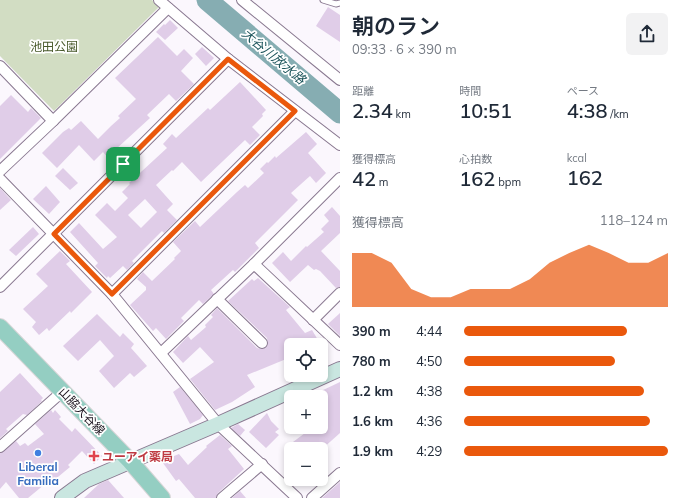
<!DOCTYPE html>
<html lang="ja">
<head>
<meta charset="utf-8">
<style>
	:root { --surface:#fff; --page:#f2f2f3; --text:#1f2937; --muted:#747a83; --accent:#ea580c }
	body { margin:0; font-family:Mulish,"Noto Sans JP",sans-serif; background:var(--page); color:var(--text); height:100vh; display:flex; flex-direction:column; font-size:15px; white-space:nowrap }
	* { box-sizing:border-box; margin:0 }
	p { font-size:13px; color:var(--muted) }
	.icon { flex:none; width:22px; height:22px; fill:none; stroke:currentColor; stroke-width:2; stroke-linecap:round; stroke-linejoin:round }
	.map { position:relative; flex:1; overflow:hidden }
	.panel { display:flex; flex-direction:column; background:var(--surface); width:340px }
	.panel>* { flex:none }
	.buttons { position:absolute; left:284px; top:338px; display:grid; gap:8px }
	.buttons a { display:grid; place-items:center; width:44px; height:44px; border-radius:6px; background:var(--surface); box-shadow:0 2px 6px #0003; font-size:20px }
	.pin { position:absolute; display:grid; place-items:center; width:34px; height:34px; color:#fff; margin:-17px; border-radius:8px; box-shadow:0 2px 6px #0006 }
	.round { display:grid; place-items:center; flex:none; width:42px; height:42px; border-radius:6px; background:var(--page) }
	.overview { display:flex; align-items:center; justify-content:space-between; height:68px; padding:0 12px }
	h1 { font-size:22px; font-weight:600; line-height:30px }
	.figures { display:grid; grid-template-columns:repeat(3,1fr); gap:6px; height:68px; padding:4px 12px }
	.figures div { display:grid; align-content:center }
	.figures b { font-size:20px; font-weight:600 }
	.figures small { font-size:11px; font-weight:400 }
	.figures p { font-size:11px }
	.chart { height:112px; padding:8px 12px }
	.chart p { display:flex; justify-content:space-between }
	.chart svg { width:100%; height:72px; margin-top:4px; fill:var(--accent); opacity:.7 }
	ul { padding:0 12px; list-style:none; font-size:13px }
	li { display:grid; grid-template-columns:64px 48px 1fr; align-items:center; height:30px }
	li i { height:10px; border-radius:5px; background:var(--accent) }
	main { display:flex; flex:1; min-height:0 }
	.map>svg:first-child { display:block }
</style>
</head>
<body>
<main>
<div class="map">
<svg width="340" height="498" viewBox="0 0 340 498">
	<rect width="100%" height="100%" fill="#fbf7fd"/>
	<polygon fill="#d2ddc3" points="0,0 152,0 159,7 54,111 0,56"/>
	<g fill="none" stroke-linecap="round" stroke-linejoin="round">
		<polyline stroke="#86adb2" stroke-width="21" points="207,0 340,113"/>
	</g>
	<g fill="#e0cde8" fill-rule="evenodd">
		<polygon points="328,7 340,15 340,42 316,26"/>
		<polygon points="170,20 178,28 165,40 156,32 164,24 165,25"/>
		<polygon points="158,37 177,56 184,49 193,58 181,71 194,84 176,101 169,94 147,115 150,118 115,150 116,152 109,159 103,152 94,161 79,145 57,168 42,153 63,132 69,128 71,130 81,121 98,139 111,126 120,118 118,116 136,99 115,78"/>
		<polygon points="202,47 214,58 206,66 195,54"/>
		<path d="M240,82l26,28 -4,4 1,2 -11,11 8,8 -10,10 -5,-5 -44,42 -19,-20 -9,9 -1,-1 -16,15 17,19 -6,6 10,10 -13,13 -2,-2 -30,30 2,2 -7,7 -4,-4 -13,12 -2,-2 -1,2 -12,-12 3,-3 -28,-31 9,-9 24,26 14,-12 -22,-22 12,-12 8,8 13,-13 -6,-6 8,-8 -1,-1 38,-35 -4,-4 9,-10 4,4 32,-30 2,2zM145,199l12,13 -16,16 -13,-13z"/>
		<polygon points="11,95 28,112 31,108 41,118 0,159 0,106"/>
		<polygon points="306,132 317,144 308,153 326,173 316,183 310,176 291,193 298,200 255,243 259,248 235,272 233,270 211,290 214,294 203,304 199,300 181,318 184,321 166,339 156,328 153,331 130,305 146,290 146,287 137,279 143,272 152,281 175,259 174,258 181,251 173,242 195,221 200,227 237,192 245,185 248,188 264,173 260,169 267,162 268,163 275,156 276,158"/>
		<polygon points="63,168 78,183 70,190 55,176"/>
		<polygon points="46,186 60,202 49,214 33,199"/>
		<polygon points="0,188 11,200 0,210"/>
		<polygon points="332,207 340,216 340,233 321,251 340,271 340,287 336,288 320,271 316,269 314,270 308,265 290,282 272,263 283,252 291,261 306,246 307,247 324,232 321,229 329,221 324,215"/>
		<polygon points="33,227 39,234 16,256 9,250"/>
		<polygon points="60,251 70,261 66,264 92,292 71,313 70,311 49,331 47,328 39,335 32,327 36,322 23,309 48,286 36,274"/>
		<polygon points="258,278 290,307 286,310 305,333 312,330 321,345 291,345 291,357 247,375 255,387 232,402 215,410 190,379 214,362 200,347 183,363 173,352 188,336 191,340 206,327 205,325 213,317 211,315 217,308 257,348 261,349 266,348 268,344 267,338 228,301 252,279 254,281"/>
		<polygon points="340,313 340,336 328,324"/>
		<polygon points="97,314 120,337 123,333 134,344 131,348 147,366 134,377 130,373 114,388 99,371 114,356 100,340 78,361 63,346"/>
		<polygon points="20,373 43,398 41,400 42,401 27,415 23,414 6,429 8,431 0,438 0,392"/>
		<polygon points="340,382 340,433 322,449 300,449 293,442 313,427 321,427 321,391"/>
		<polygon points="180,387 203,415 200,419 190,424 173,392"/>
		<polygon points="51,410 53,413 55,410 61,417 59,419 72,432 75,428 102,456 94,464 82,451 68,465 70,467 47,486 45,484 28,498 19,498 6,482 0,489 0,453 16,441 20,446 25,443 28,446 44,434 35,424"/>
		<polygon points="267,413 271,421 279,429 275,432 279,435 266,448 249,432"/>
		<polygon points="238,424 245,430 240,436 231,428"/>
		<polygon points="220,435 232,446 228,449 244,469 218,493 216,498 195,498 179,479 176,481 163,463 169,458 179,454 188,465 207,447 206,446"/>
		<polygon points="108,480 124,498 84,498 99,484"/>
		<polygon points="340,482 340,498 322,498"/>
		<polygon points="240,491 246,498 232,498"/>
	</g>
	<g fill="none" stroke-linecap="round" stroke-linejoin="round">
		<g stroke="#897890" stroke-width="7">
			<polyline id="lane" points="323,0 336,4 340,3"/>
		</g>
		<g stroke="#897890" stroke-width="12">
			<g id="street">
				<polyline points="159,0 228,59 340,145"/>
				<polyline points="242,0 340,80"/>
				<polyline points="0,66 53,121 168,8"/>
				<polyline points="0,171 53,121"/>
				<polyline points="0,179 112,294 218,424 297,498"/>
				<polyline points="254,264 340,345"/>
				<polyline points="0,287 228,59"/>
				<polyline points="112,294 295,111"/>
				<polyline points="217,299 262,343"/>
				<polyline points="313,320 340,293"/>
				<polyline points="161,353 254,264 340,178"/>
				<polyline points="0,447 63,391"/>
				<polyline points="222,498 262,464"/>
				<polyline points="312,498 340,473"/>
			</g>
		</g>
		<g stroke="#897890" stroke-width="16">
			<polyline id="secondary" points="62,498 85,481 218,424 340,369"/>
		</g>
		<g stroke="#d6d5d6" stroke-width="18">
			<polyline id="primary" points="0,327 130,461 162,498"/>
		</g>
		<use href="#lane" stroke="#fff" stroke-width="5"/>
		<use href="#street" stroke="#fff" stroke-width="10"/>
		<use href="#secondary" stroke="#c9e6e0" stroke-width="14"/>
		<use href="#primary" stroke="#94cec2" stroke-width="16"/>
	</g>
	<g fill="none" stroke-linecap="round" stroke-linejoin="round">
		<g stroke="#fff" stroke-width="8">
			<polygon id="route" points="228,59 295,111 112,294 54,234"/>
		</g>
		<use href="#route" stroke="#ea580c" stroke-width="5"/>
	</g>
	<circle fill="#3f7fe0" stroke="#fff" stroke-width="1.5" cx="38" cy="453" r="4"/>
	<path fill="#e0444e" stroke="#fff" stroke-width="1.5" d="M92 450h4v4h4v4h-4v4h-4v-4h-4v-4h4z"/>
	<g text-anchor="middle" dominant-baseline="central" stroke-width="3.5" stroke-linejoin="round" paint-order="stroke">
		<g font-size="12" fill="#48592b" stroke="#fff">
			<text x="54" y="46">池田公園</text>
		</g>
		<g font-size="12" fill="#1b141e" stroke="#fff">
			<text transform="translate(82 411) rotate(46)">山脇大谷線</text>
		</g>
		<g font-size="12" font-weight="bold" fill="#be3a42" stroke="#fff" text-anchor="start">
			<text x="102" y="456">ユーアイ薬局</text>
		</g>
		<g font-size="12" font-weight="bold" fill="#366cbe" stroke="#fff">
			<text x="38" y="466">Liberal<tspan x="38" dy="14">Familia</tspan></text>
		</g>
		<g font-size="13" font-style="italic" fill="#1e565c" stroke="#fff">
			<text transform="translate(274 56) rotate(40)">大谷川放水路</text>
		</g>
	</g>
</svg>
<div class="buttons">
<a><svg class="icon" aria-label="locate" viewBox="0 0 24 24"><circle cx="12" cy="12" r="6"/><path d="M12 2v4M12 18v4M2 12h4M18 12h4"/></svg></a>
<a>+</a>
<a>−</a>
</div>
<div class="pin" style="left:123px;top:164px;background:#1e9e55"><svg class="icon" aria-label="arrive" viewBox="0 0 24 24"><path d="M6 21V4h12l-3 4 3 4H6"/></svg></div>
</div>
<section class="panel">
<div class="overview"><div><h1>朝のラン</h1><p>09:33 · 6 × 390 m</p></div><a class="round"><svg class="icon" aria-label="share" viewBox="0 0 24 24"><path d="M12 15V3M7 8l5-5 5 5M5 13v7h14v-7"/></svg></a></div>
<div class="figures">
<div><p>距離</p><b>2.34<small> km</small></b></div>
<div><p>時間</p><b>10:51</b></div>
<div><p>ペース</p><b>4:38<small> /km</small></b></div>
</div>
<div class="figures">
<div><p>獲得標高</p><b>42<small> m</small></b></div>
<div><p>心拍数</p><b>162<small> bpm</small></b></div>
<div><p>kcal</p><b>162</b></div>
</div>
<div class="chart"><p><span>獲得標高</span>118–124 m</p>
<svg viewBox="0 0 160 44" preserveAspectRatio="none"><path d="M0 44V11L10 11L20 17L30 33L40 38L50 38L60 33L70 33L80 33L90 27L100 17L110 11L120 6L130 11L140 17L150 17L160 11V44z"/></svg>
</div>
<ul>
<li><b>390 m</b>4:44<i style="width:80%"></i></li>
<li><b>780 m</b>4:50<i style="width:74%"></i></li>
<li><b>1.2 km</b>4:38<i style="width:88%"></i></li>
<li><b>1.6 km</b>4:36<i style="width:91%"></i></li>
<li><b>1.9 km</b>4:29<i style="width:100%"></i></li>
</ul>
</section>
</main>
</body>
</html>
